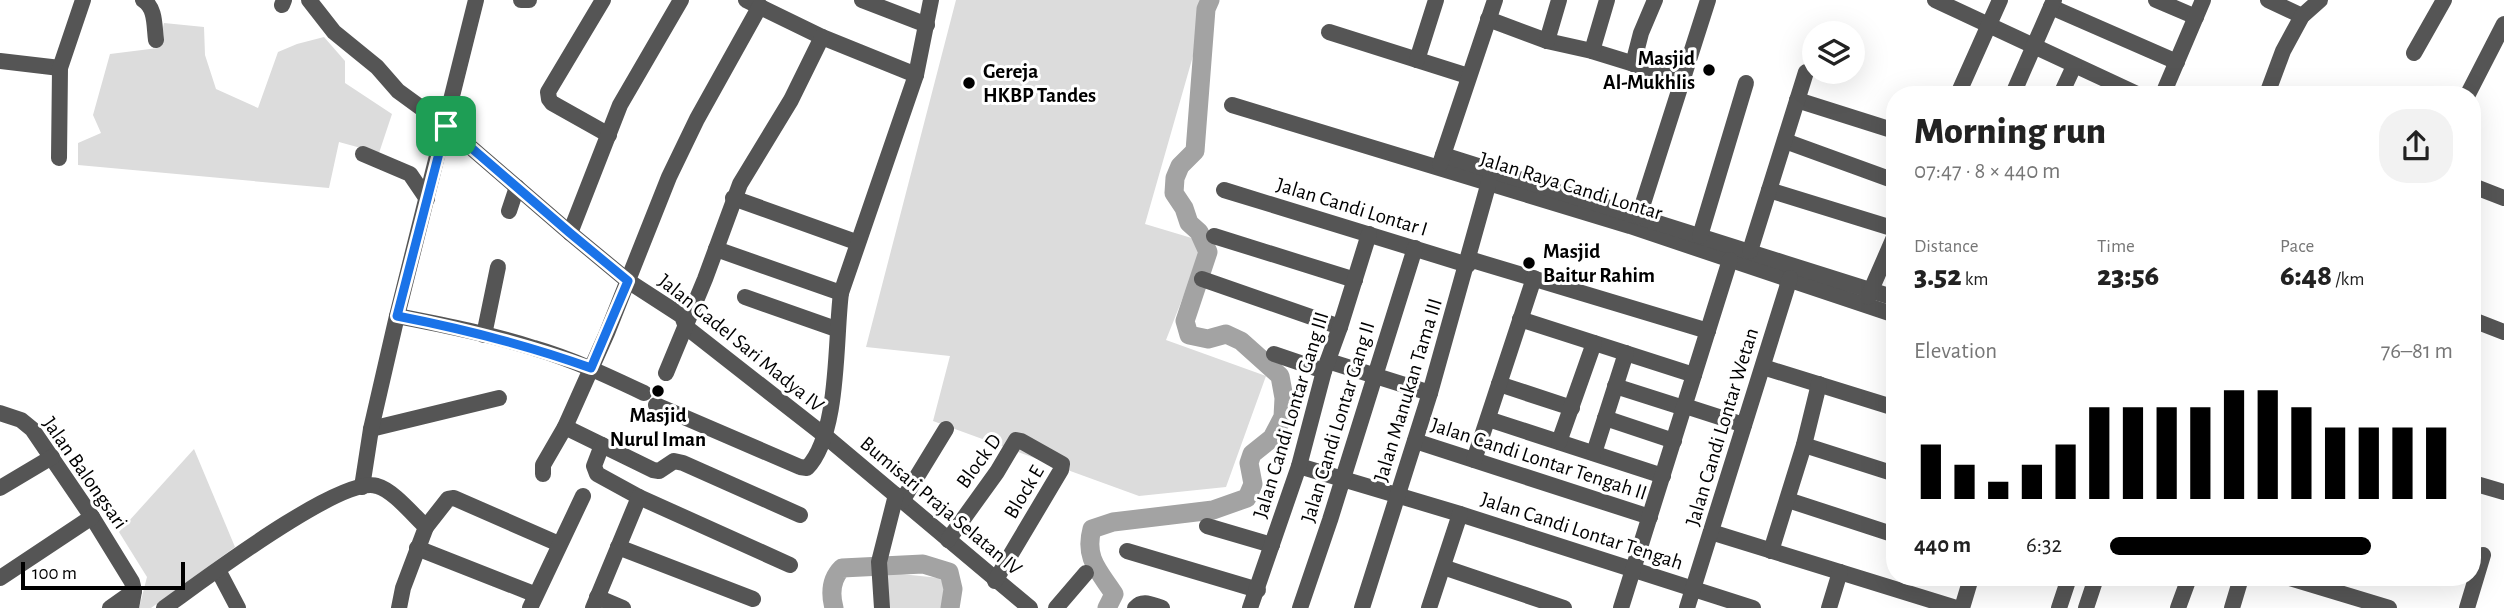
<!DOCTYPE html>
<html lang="en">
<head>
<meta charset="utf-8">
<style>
	:root { --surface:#fff; --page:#f2f2f2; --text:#222; --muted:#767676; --accent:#000 }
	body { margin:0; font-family:"Alegreya Sans",sans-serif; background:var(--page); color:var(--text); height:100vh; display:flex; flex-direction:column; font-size:26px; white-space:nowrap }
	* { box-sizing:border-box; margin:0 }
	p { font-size:23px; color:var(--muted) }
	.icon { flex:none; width:38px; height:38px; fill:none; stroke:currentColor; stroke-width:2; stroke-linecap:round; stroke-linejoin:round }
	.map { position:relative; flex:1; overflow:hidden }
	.sheet { position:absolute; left:1886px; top:86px; width:595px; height:500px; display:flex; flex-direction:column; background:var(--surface); border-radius:28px; box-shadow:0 7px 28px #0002 }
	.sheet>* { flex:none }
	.tools { position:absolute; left:1802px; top:21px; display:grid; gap:14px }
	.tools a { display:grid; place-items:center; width:63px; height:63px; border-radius:50%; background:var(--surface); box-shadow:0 7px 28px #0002; font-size:35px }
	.scale { position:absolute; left:21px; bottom:18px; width:164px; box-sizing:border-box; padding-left:7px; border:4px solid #000; border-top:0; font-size:19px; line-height:24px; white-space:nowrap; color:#000; -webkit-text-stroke:5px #fff; paint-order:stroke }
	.pin { position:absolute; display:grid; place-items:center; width:60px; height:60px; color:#fff; margin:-30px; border-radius:14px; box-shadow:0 4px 10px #0006 }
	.round { display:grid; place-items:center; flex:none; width:74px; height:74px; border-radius:28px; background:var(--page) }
	.overview { display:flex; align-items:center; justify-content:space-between; height:119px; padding:0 28px }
	h1 { font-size:38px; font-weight:800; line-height:52px }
	.metrics { display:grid; grid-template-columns:repeat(3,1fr); gap:10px; height:119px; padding:7px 28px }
	.metrics div { display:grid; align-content:center }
	.metrics b { font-size:30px; font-weight:800 }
	.metrics small { font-size:19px; font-weight:400 }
	.metrics p { font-size:19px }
	.chart { height:196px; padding:14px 28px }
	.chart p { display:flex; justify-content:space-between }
	.chart svg { width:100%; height:126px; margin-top:7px; stroke:var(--accent); stroke-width:6 }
	ul { padding:0 28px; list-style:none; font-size:23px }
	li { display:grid; grid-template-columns:112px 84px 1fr; align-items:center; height:52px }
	li i { height:18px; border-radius:9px; background:var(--accent) }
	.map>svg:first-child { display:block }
</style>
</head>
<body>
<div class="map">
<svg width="2504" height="608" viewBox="0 0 2504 608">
	<rect width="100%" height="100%" fill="#fff"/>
	<g fill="#dcdcdc">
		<polygon points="956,0 1209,0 1145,224 1205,242 1166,340 1266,376 1226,487 1139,496 933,421 950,356 866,347"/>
		<polygon points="164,23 204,27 205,55 216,89 258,108 278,52 297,44 324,37 345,61 345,83 392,114 379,153 339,142 329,188 78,165 78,143 101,133 93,115 110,54 158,48"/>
		<polygon points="194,449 235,547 151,608 139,608 147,577 119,532"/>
		<polygon points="881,572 940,578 947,590 943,608 888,608"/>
	</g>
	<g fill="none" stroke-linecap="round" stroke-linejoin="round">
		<g stroke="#a3a3a3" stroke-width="19">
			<path d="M834,608c-4,-15 -3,-29 8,-40l81,-4 26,8 4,17 -3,19"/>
			<path d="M1107,608l7,-14c-15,-23 -30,-36 -22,-65l21,-7 100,-12 34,-12 6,-14 -4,-21 3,-9 20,-16 11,-21 1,-19 -4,-22 -39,-35 -15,-7 -18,5 -19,-4 -4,-14 23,-69 -9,-20 -10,-9 -5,-15 -10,-15 1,-15 5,-12 15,-15 11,-142 4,-9"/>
		</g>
		<g stroke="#555" stroke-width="16">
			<path d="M143,0c13,8 11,26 13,40"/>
			<polyline points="309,0 334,32 377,67 398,91 446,126 570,233 628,281 682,316 686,327 824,435 1030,608"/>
			<polyline points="521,0 529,0"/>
			<polyline points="603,0 548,92 549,99 552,103 609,135"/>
			<polyline points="746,0 822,37 916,75"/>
			<polyline points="862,0 927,25"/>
			<polyline points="1935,0 2137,94"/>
			<polyline points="2156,0 2196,17"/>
			<polyline points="2268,0 2302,16"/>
			<polyline points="282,5 284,0"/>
			<polyline points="2051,7 2177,62"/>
			<polyline points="1488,19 1547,41 1592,51 1683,79"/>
			<polyline points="1329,32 1468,76"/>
			<polyline points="1547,41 1559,0"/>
			<polyline points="1592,51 1607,0"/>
			<polyline points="2414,53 2444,0"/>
			<polyline points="1417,60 1436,0"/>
			<polyline points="0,61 60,68"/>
			<polyline points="1633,64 1641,33 1655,0"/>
			<polyline points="1958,94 2000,0"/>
			<polyline points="2013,94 2054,0"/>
			<polyline points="2061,94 2074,66"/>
			<polyline points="2163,94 2203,0"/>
			<polyline points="2267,94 2283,51 2302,16 2320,0"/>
			<polyline points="2468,94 2504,24"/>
			<polyline points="1797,100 1895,131"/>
			<polyline points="1232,105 1630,226 1895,315"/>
			<polyline points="1785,141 1895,181"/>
			<polyline points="363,154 410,174 427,199"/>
			<polyline points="1443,155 1895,298"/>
			<polyline points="59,158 60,68 83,0"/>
			<polyline points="1440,164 1495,0"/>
			<polyline points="2473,186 2504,198"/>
			<polyline points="1224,190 1468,265"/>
			<polyline points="1769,190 1895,229"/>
			<polyline points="733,198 856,242"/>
			<polyline points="509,211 517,187"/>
			<polyline points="1639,216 1708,0"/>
			<polyline points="570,233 620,105 681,0"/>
			<polyline points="1214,236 1355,280"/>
			<polyline points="1700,236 1746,83"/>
			<polyline points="716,249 841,293"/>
			<polyline points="1750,251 1806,72"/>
			<polyline points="1469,259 1708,331"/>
			<polyline points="1202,279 1340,327"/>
			<polyline points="745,297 836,329"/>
			<polyline points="1868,297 1895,235"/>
			<path d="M397,316c46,9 93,18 137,32 38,11 74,28 110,45"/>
			<polyline points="1520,319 1694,375"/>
			<polyline points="2473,320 2504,332"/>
			<polyline points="484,335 498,267"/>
			<polyline points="1274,354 1324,371"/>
			<polyline points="1328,361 1430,393"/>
			<polyline points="1763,367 1895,408"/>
			<polyline points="666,373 705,279 740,184 791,100 822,37"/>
			<polyline points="1499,384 1572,408"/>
			<polyline points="1615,386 1684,408"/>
			<path d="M656,405l144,62 7,1c33,-34 28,-130 34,-175l75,-218 15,-75"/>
			<polyline points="1685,406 1744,425"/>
			<polyline points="0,413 21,420 32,429 92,517 132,582 134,591 131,608"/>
			<polyline points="1605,418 1674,441"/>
			<polyline points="1488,419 1663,476"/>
			<polyline points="565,427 653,470 659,471 674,461 683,463 800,515"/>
			<polyline points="371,429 499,398"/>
			<polyline points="1415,441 1650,517"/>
			<polyline points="1559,442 1594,343"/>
			<polyline points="602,445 594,466 597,474 639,497 790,565"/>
			<polyline points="1804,445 1895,474"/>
			<polyline points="1594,453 1626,353"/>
			<polyline points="1474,460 1534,278"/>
			<polyline points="1299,466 1460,514 1753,608"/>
			<polyline points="543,474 543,465 565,427 607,333 669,177 697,119 760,6"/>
			<polyline points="2473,483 2504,492"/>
			<polyline points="362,487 371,429 397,316 476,0"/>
			<polyline points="0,488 52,457"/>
			<polyline points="1788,500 1895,535"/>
			<polyline points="902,501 946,429"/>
			<polyline points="1207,526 1272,545"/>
			<polyline points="426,527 448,499 454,498 559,544"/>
			<polyline points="1711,532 1956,608"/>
			<polyline points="948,540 997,472 1016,440 1021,441 1062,464 1061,470 995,581"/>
			<polyline points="618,547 753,599"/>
			<polyline points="417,548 534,594"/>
			<polyline points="1127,551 1258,590"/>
			<polyline points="1771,551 1804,445 1819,384"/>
			<polyline points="1443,567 1564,608"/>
			<polyline points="218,570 238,608"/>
			<polyline points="0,578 92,517"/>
			<polyline points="2290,578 2389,608"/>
			<polyline points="597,597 623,608"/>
			<polyline points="110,608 134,591"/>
			<path d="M164,608c34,-24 177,-133 213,-122 16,4 37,30 49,41l-23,61 -4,20"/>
			<polyline points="530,608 583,496"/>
			<polyline points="593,608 639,497"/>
			<polyline points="882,608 879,562 896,495"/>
			<polyline points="1056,608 1086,573"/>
			<path d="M1135,608c8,-9 17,-3 27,0"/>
			<polyline points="1250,608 1299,466 1324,371 1340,327 1369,234"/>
			<polyline points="1300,608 1330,520 1415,248"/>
			<polyline points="1362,608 1430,393 1489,182"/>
			<polyline points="1429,608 1460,514"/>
			<polyline points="1621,608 1730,260"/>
			<polyline points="1687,608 1790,278"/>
			<polyline points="1829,608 1840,572"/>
			<polyline points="1962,608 1971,578"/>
			<polyline points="2059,608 2069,578"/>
			<polyline points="2086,608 2096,578"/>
			<polyline points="2178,608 2189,578"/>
			<polyline points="2232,608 2241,578"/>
			<polyline points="2467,608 2483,555"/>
		</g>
	</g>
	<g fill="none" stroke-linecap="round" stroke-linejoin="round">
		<g stroke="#fff" stroke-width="14">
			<path id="route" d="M446,126l124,107 58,48 -37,87c-64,-23 -127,-39 -194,-52z"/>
		</g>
		<use href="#route" stroke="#1a73e8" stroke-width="9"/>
	</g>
	<g fill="#000" stroke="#fff" stroke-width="2.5">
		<circle cx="1709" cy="70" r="7"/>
		<circle cx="969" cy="83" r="7"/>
		<circle cx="1529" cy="263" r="7"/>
		<circle cx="658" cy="391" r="7"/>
	</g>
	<g text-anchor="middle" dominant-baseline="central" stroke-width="6" stroke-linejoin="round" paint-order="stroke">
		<g font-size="21" font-weight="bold" fill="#000" stroke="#fff" text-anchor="start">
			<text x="1695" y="58" text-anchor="end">Masjid<tspan x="1695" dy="24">Al-Mukhlis</tspan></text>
			<text x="983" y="71">Gereja<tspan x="983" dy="24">HKBP Tandes</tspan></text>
			<text x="1543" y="251">Masjid<tspan x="1543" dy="24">Baitur Rahim</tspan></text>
			<text x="658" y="415" text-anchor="middle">Masjid<tspan x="658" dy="24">Nurul Iman</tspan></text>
		</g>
		<g font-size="21" fill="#000" stroke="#fff">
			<text transform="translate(1571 186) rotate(17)">Jalan Raya Candi Lontar</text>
			<text transform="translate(1352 207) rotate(17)">Jalan Candi Lontar I</text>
			<text transform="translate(741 343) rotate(39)">Jalan Gadel Sari Madya IV</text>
			<text transform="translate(1408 390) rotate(-73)">Jalan Manukan Tama III</text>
			<text transform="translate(1291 415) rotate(-73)">Jalan Candi Lontar Gang III</text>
			<text transform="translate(1338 422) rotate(-73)">Jalan Candi Lontar Gang II</text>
			<text transform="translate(1722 427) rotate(-73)">Jalan Candi Lontar Wetan</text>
			<text transform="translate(1539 459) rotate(18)">Jalan Candi Lontar Tengah II</text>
			<text transform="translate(979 461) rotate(-54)">Block D</text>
			<text transform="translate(85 473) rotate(55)">Jalan Balongsari</text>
			<text transform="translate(1024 492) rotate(-59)">Block E</text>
			<text transform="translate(941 506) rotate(40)">Bumisari Praja Selatan IV</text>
			<text transform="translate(1582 531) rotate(18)">Jalan Candi Lontar Tengah</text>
		</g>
	</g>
</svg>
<div class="tools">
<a><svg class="icon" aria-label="layers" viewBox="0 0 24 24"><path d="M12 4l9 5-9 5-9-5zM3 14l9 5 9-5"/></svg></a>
</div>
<div class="scale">100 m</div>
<div class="pin" style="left:446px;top:126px;background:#1e9e55"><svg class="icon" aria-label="arrive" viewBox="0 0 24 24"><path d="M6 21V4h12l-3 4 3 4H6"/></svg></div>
<section class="sheet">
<div class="overview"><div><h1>Morning run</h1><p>07:47 · 8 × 440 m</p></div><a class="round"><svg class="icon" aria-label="share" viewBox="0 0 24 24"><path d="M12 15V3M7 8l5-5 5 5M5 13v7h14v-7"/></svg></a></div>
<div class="metrics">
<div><p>Distance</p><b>3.52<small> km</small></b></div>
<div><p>Time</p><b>23:56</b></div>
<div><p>Pace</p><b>6:48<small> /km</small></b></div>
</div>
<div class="chart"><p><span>Elevation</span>76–81 m</p>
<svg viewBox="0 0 160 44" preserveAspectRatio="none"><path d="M5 44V25M15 44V32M25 44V38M35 44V32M45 44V25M55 44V12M65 44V12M75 44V12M85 44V12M95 44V6M105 44V6M115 44V12M125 44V19M135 44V19M145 44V19M155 44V19"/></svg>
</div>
<ul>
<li><b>440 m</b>6:32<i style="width:76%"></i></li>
</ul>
</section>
</div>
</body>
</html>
